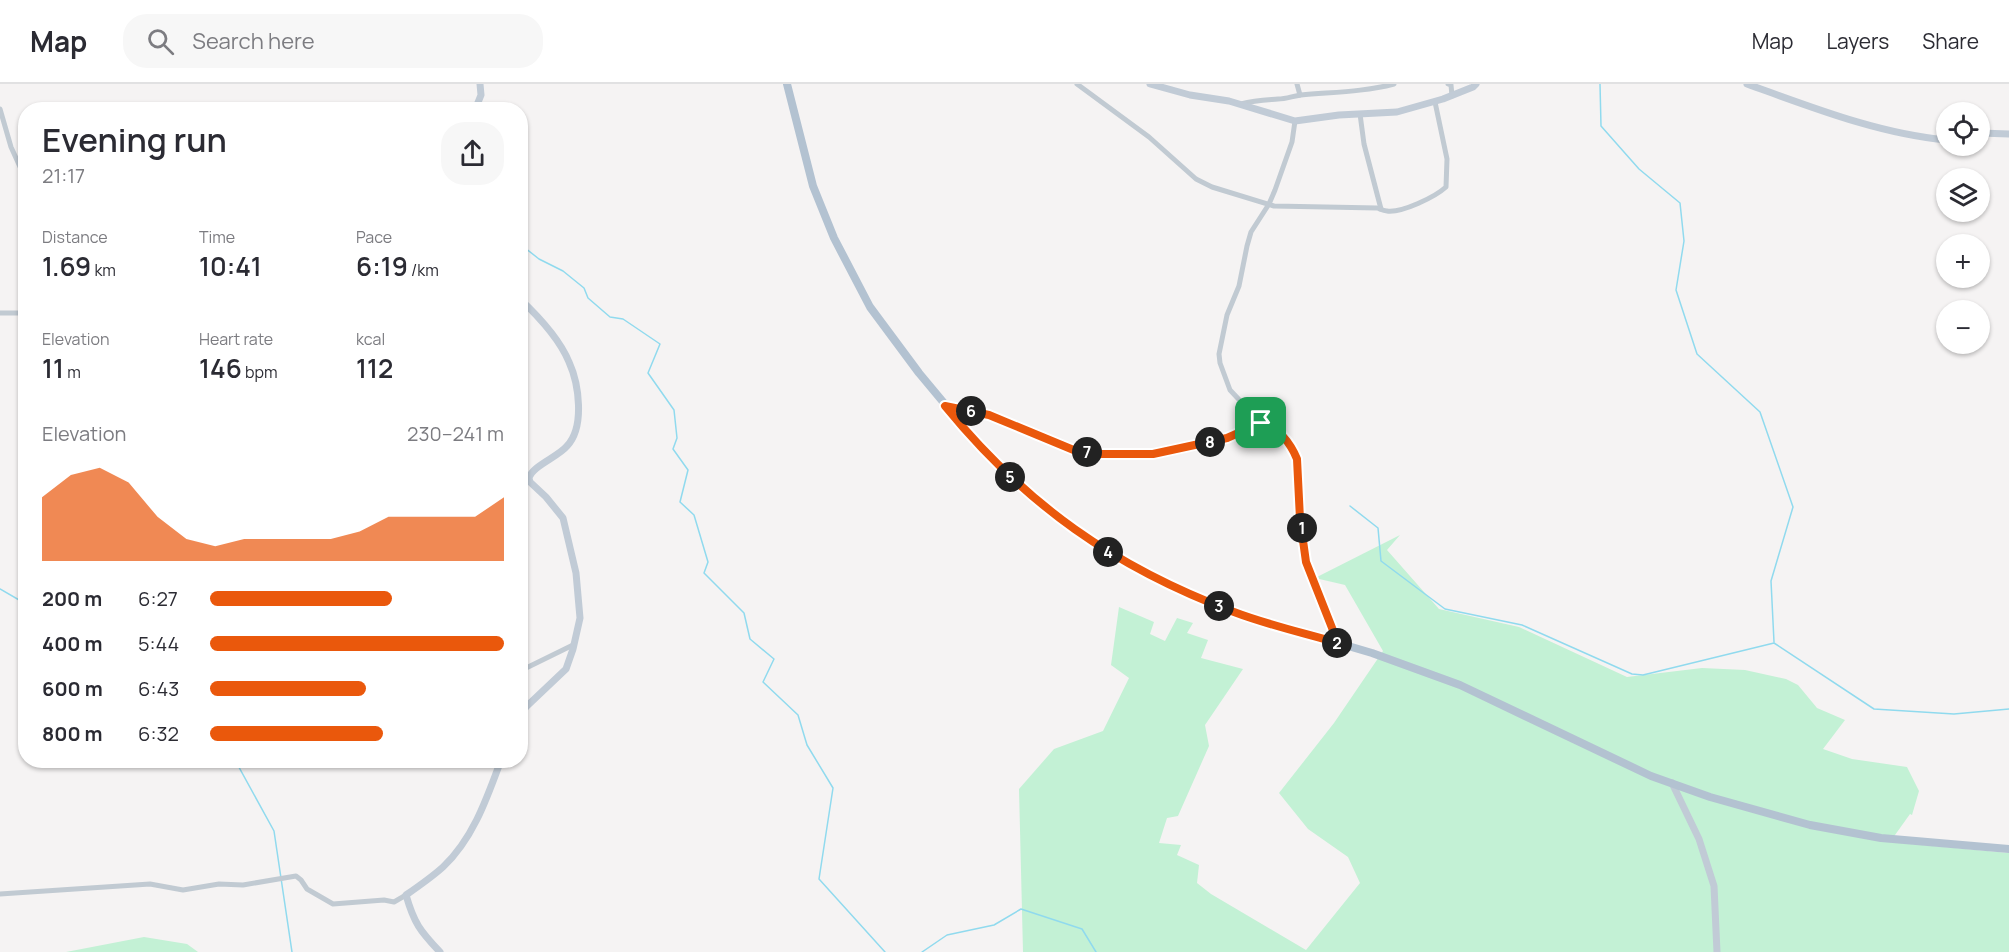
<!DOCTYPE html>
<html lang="en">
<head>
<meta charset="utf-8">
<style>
	:root { --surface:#fff; --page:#f7f7f7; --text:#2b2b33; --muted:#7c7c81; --line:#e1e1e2; --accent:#ea580c }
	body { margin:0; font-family:Manrope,sans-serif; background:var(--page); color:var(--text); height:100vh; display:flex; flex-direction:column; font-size:22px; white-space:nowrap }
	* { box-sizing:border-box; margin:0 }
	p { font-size:20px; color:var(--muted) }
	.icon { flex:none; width:33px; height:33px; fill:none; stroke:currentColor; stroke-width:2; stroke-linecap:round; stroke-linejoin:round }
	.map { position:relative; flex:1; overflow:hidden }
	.side { position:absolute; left:18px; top:18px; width:510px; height:666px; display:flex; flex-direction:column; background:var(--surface); border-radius:24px; box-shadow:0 2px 4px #0004 }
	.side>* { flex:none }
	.tools { position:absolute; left:1936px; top:18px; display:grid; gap:12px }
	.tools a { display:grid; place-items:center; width:54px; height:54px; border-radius:50%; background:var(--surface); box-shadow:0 2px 4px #0004; font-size:30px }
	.pin { position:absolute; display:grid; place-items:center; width:51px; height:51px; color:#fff; margin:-26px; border-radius:12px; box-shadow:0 3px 9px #0006 }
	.km { position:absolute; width:30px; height:30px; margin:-15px; border-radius:50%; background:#222; color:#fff; font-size:16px; line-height:30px; text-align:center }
	.round { display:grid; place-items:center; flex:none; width:63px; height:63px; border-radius:24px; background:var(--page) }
	.head { display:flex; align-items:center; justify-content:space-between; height:102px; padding:0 24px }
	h1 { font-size:33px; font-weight:600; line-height:45px }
	.stats { display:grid; grid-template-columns:repeat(3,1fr); gap:9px; height:102px; padding:6px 24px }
	.stats div { display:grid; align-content:center }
	.stats b { font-size:26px; font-weight:600 }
	.stats small { font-size:16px; font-weight:400 }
	.stats p { font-size:16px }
	.chart { height:168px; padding:12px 24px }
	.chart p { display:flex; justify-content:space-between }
	.chart svg { width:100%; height:108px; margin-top:6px; fill:var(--accent); opacity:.7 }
	ul { padding:0 24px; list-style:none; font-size:20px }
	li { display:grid; grid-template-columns:96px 72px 1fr; align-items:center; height:45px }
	li i { height:15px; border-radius:8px; background:var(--accent) }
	header { display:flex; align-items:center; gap:36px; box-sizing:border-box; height:84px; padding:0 30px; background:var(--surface); border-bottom:2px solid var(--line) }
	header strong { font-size:28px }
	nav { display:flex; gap:33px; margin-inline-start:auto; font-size:21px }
	.search { width:420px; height:54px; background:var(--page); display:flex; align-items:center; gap:15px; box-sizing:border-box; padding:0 21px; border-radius:24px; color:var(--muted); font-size:22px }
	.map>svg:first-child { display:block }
</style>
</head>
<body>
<header>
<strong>Map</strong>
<div class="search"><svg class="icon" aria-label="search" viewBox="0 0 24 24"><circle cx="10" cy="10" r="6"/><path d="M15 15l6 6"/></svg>Search here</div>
<nav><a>Map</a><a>Layers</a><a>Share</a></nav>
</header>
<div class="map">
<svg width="2009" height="868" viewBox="0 0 2009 868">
	<rect width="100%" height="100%" fill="#f5f3f3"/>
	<g fill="#c3f1d5">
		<polygon points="1400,451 1387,466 1439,525 1519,543 1627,593 1702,584 1745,586 1786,595 1798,601 1817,624 1845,636 1823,665 1852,675 1907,683 1919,707 1912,731 1910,730 1890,758 2009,769 2009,868 1023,868 1019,705 1054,665 1103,647 1129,594 1111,581 1119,523 1154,538 1150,550 1165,557 1177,534 1193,539 1187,549 1208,556 1201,574 1243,585 1205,641 1209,662 1178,732 1167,734 1159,759 1181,761 1177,771 1199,781 1197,799 1211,810 1306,866 1360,799 1348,773 1308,745 1279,709 1334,639 1383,567 1345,501 1315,494"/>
		<polygon points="144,853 187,860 198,868 66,868"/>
	</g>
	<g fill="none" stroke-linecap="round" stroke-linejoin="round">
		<g stroke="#90daee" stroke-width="1.5">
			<polyline points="1600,0 1601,42 1639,85 1680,119 1684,157 1676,206 1697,270 1760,328 1793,423 1771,497 1774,558"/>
			<polyline points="520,160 539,175 563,187 584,204 588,214 610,233 623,235 660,260 648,289 674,326 677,354 673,365 688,386 680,418 694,431 708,478 704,489 744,529 750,555 774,575 763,598 798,631 807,661 833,704 819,795 885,868"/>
			<polyline points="1350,422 1378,444 1381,477 1445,525 1522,541 1632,590 1643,591 1774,559 1874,625 1954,630 2009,625"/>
			<polyline points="0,505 26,520"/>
			<polyline points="235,676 274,747 292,868"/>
			<polyline points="922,868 947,851 994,841 1021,825 1082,845 1096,868"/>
		</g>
		<g stroke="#c1cad2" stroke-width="5">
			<path d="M1077,0l72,53 47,42 16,8 62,19 103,2c3,1 6,3 10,3 15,2 48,-14 59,-24l1,-28 -12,-57"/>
			<polyline points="1297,0 1300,11"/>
			<polyline points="1448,0 1451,1 1452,12"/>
			<path d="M1241,20c14,-4 23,-4 37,-5 8,0 15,-3 23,-4 32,-3 62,-3 93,-11"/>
			<polyline points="0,25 11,63 26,96"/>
			<polyline points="1360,30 1364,60 1381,125"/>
			<polyline points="1295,37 1292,58 1275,106 1269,120 1251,148 1247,162 1239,202 1227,231 1219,270 1220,279 1230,306 1261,339 1273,343 1294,367 1297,375 1301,435 1306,478 1338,559"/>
			<polyline points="0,229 26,229"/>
			<polyline points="946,322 989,331 1076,367 1102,370 1153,370 1211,358 1227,354 1261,339"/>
			<polyline points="520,587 573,561"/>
			<polyline points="0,810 150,800 183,806 219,800 243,801 296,792 301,796 307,805 333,820 384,816 394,818 406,811"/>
		</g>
		<g stroke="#c1cbd6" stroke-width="7">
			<polyline points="1150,0 1190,11 1229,17 1295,37 1339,31 1397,28 1443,15 1473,3 1476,0"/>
			<path d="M1747,0c64,23 132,50 200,56"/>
			<polyline points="475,26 481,11 480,0"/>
			<polyline points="1980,49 2009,50"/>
			<path d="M520,215c17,16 40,41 49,63 10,22 16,65 -2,84 -9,11 -35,20 -38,32l1,4 16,15 17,21 13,55 4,45 -7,31 -7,20 -39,37 -7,8"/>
			<polyline points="1672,699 1699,755 1714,802 1717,868"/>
			<path d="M440,868c-20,-21 -26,-29 -34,-57 13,-9 26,-18 37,-28 30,-28 44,-69 58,-107"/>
		</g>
		<polyline stroke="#b3c2d1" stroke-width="8" points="787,0 813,102 834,154 870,223 919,289 989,373 1046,425 1119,475 1171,502 1236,529 1372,569 1460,601 1651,692 1710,713 1810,741 1881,754 2009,765"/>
	</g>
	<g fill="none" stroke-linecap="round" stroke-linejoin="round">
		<g stroke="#fff" stroke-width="12">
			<path id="route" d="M945,322l44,9 87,36 26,3h51l74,-16 34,-15c16,2 30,21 36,36l3,60 6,43 32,81c-34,-10 -70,-18 -104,-31 -120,-45 -208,-107 -289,-206z"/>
		</g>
		<use href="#route" stroke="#ea580c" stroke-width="8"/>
	</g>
</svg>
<div class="tools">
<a><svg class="icon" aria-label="locate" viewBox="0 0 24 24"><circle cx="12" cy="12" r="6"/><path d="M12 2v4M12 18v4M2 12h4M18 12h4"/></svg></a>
<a><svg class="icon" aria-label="layers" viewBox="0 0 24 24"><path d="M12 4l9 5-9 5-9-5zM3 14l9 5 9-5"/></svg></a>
<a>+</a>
<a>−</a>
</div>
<div class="pin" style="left:1261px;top:339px;background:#1e9e55"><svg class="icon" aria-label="arrive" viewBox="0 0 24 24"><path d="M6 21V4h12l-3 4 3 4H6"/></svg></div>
<b class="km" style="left:1302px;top:444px">1</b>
<b class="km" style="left:1337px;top:559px">2</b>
<b class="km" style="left:1219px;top:522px">3</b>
<b class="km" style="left:1108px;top:468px">4</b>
<b class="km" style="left:1010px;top:393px">5</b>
<b class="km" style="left:971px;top:327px">6</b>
<b class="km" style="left:1087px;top:368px">7</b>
<b class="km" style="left:1210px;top:358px">8</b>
<section class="side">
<div class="head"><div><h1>Evening run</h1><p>21:17</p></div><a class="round"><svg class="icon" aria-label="share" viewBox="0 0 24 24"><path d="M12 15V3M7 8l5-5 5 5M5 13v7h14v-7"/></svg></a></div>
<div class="stats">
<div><p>Distance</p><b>1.69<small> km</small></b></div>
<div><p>Time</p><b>10:41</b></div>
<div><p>Pace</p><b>6:19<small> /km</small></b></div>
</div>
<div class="stats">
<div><p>Elevation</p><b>11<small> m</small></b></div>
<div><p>Heart rate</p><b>146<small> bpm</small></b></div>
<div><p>kcal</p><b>112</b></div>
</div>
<div class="chart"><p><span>Elevation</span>230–241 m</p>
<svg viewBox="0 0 160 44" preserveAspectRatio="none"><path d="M0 44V18L10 9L20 6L30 12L40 26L50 35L60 38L70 35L80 35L90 35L100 35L110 32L120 26L130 26L140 26L150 26L160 18V44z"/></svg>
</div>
<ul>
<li><b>200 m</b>6:27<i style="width:62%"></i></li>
<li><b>400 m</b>5:44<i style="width:100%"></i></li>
<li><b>600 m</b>6:43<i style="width:53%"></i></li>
<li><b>800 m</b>6:32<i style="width:59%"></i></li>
</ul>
</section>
</div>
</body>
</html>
